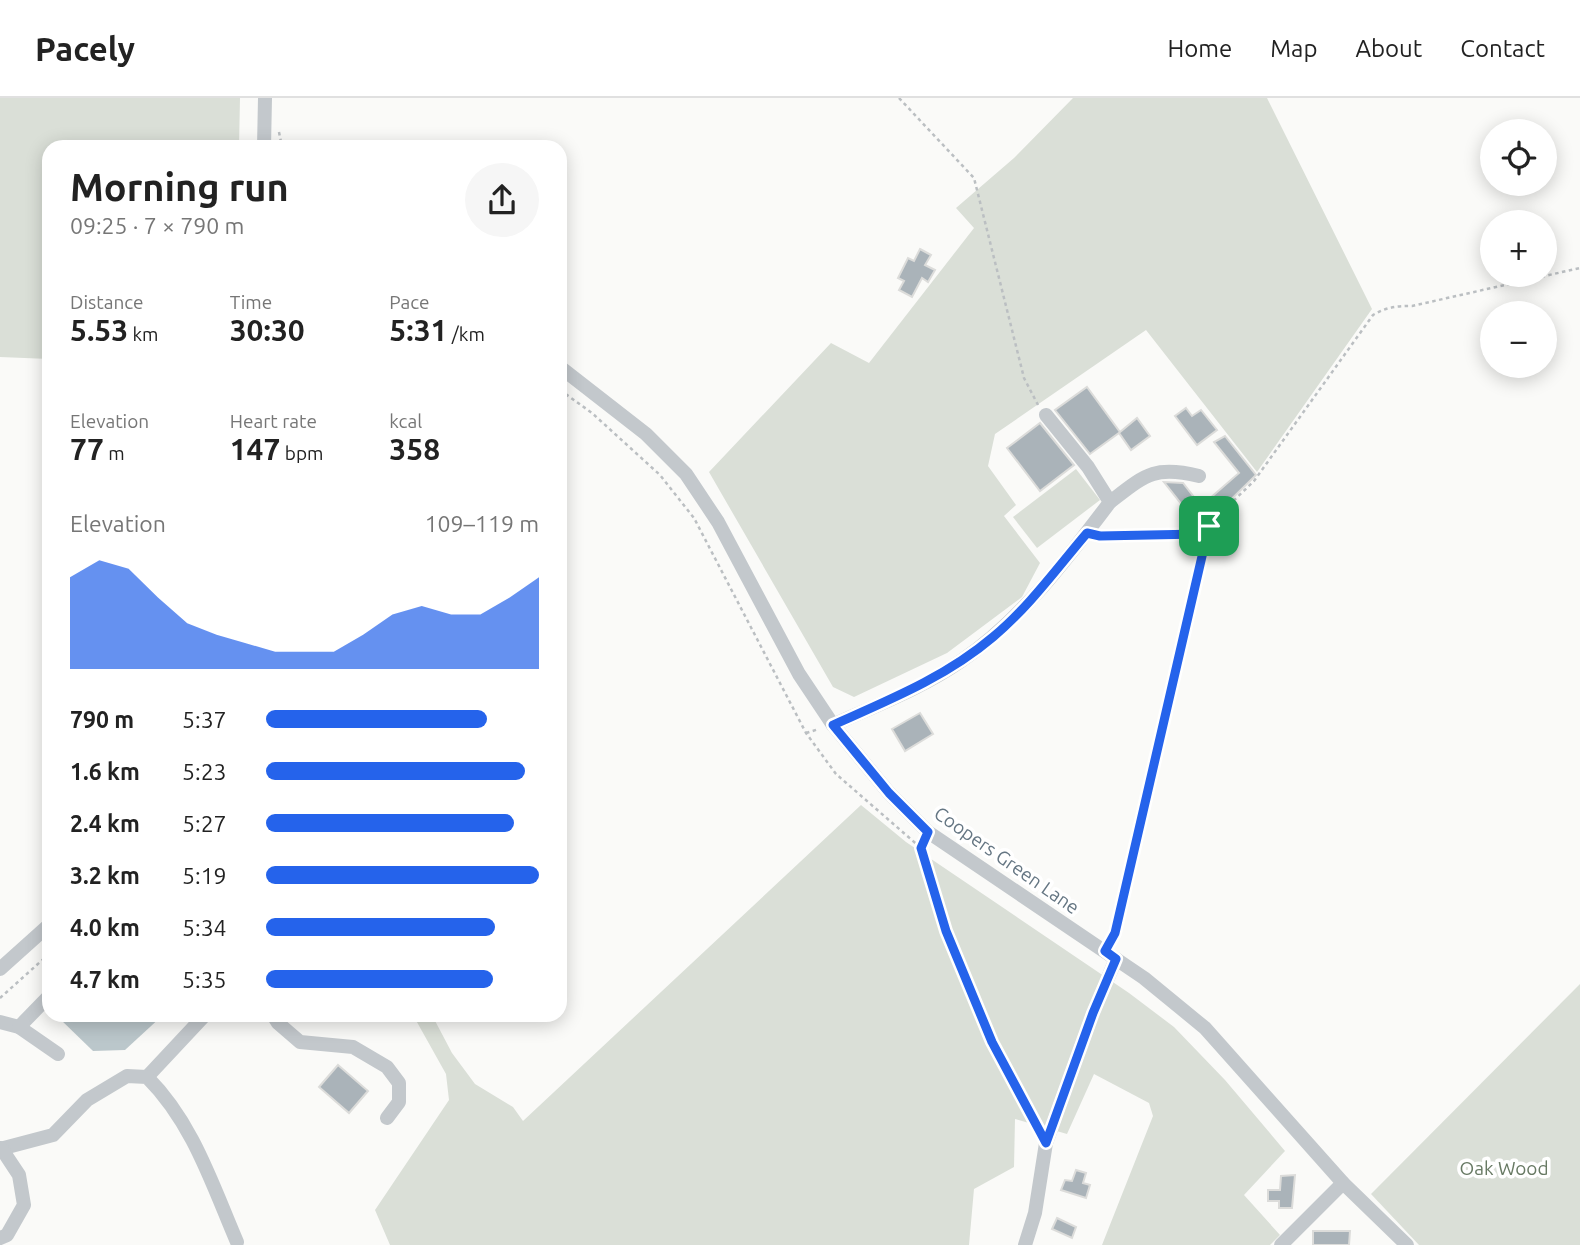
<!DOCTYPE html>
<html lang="en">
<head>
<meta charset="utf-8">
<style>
	:root { --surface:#fff; --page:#f6f6f6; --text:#222; --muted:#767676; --line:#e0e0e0; --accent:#2563eb }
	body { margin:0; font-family:Ubuntu,sans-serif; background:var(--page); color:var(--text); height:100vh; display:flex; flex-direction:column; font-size:26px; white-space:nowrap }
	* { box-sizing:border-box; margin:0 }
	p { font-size:23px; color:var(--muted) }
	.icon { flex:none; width:38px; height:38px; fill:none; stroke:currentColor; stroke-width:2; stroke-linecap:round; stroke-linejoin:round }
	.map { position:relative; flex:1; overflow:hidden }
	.panel { position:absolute; left:42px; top:42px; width:525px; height:882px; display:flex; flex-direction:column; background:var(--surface); border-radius:21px; box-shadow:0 4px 18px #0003 }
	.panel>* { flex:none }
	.controls { position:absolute; left:1480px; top:21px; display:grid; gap:14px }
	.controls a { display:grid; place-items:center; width:77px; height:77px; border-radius:50%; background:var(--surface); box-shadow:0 4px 18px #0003; font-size:35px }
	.pin { position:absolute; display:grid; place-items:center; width:60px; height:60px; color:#fff; margin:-30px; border-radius:14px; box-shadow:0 4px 10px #0006 }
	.round { display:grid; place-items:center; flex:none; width:74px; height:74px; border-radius:37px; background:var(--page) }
	.head { display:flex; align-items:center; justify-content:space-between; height:119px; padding:0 28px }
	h1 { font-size:38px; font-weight:700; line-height:52px }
	.figures { display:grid; grid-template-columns:repeat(3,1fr); gap:10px; height:119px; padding:7px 28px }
	.figures div { display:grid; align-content:center }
	.figures b { font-size:30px; font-weight:700 }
	.figures small { font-size:19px; font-weight:400 }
	.figures p { font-size:19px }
	.chart { height:196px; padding:14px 28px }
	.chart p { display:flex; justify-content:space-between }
	.chart svg { width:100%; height:126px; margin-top:7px; fill:var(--accent); opacity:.7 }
	ul { padding:0 28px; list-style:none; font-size:23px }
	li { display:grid; grid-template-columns:112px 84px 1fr; align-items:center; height:52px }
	li i { height:18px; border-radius:9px; background:var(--accent) }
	header { display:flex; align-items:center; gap:42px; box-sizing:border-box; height:98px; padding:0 35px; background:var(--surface); border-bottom:2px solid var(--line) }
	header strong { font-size:33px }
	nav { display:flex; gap:38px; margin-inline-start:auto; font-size:24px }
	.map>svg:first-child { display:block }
</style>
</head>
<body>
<header>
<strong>Pacely</strong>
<nav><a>Home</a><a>Map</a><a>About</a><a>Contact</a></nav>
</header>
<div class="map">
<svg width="1580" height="1147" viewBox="0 0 1580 1147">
	<rect width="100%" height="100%" fill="#fafaf8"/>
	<g fill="#dadfd7">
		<polygon points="0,0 240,0 239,49 49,49 49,261 0,259"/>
		<polygon points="1073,0 1267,0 1372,211 1257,374 1146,232 995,336 988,368 1016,407 1004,418 1040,465 1022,499 947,555 854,599 833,589 709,374 831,245 869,265 974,130 956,110 1014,60"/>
		<polygon points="1076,371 1100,402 1037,450 1013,419"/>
		<polygon points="861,707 906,744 1129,895 1174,929 1225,982 1285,1053 1244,1097 1280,1137 1270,1147 1102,1147 1153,1018 1149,1005 1094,976 1067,1036 1015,1021 1014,1069 974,1091 969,1147 390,1147 375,1112 449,1002 446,976 413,917 432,917 452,955 475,986 513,1009 523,1023"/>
		<polygon points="1580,886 1580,1147 1419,1147 1371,1096"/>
	</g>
	<polygon fill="#bbc7cb" points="60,917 163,917 125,952 93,953 59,920"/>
	<g fill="#aab3b9" stroke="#dcdcda" stroke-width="2">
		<polygon points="920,151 931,157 925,167 935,172 928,184 922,180 912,199 899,192 904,183 898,180 908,160 914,163"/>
		<polygon points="1087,289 1120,334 1137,320 1150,338 1131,352 1119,335 1090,356 1055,312"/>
		<polygon points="1186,310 1192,318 1201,312 1217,332 1197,347 1175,318"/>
		<polygon points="1040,325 1074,367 1040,393 1007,350"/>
		<polygon points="1225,338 1256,377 1201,431 1164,384 1183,385 1201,408 1239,375 1214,344"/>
		<polygon points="920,615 933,636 905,653 892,631"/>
		<polygon points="338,967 368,993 349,1015 319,989"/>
		<polygon points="1076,1072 1086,1075 1083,1085 1090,1087 1086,1100 1061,1092 1065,1082 1072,1083"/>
		<polygon points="1295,1077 1292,1110 1279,1110 1279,1103 1268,1103 1268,1092 1280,1092 1281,1078"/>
		<polygon points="1057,1120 1076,1129 1072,1140 1052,1131"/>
		<polygon points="1313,1133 1350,1133 1349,1147 1313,1147"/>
	</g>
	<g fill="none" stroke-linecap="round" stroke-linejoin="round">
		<g stroke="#bbbfc2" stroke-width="2.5" stroke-dasharray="3.5 3.5" stroke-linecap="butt">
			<polyline points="899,0 974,80 1024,280 1038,307"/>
			<polyline points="279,34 282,49"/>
			<polyline points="560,292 592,315 660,377 694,420 806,635 836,676 921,750"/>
			<path d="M1100,438l99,-2 55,-53 119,-166c13,-8 24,-9 39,-9l168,-38"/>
			<polyline points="806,635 819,631"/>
			<path d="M921,750c27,100 68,186 116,277"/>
			<polyline points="1110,843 1115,835 1208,428"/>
			<polyline points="0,900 49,856"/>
		</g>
		<g stroke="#c3c8cc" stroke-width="14">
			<polyline points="264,49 265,0"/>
			<polyline points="560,269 646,336 686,376 718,424 799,576 833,627 889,695 928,734 1144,880 1205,930 1343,1085 1407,1147"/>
			<path d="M1110,404c35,-27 44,-37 89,-26"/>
			<path d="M833,627c44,-20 89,-37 128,-64 60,-41 106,-102 149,-159l-22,-35 -42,-52"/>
			<polyline points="0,871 49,827"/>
			<polyline points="273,917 278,925 300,944 353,949 387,969 399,985 399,1004 387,1020"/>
			<polyline points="0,924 19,929 58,956"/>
			<polyline points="19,929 49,898"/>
			<polyline points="147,979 205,917"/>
			<path d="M0,1051l53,-14 34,-35 40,-24 20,1c46,46 65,107 90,165"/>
			<polyline points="0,1140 7,1137 24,1107 19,1077 1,1050"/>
			<polyline points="1025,1147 1035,1115 1046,1045 1093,915 1116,861"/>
			<polyline points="1281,1147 1343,1085"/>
		</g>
	</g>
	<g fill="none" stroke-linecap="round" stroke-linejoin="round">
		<g stroke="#fff" stroke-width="14">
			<path id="route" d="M1209,428l-94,407 -10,18 11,8 -23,54 -47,130 -54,-101 -46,-111 -25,-83 7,-16 -39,-39 -56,-68c56,-25 113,-48 160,-88 36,-30 64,-69 94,-104l13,3 99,-2z"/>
		</g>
		<use href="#route" stroke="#2563eb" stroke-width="9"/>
	</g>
	<g text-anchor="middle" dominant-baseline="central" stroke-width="7" stroke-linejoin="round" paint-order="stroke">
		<g font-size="19" fill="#657683" stroke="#fff">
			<text transform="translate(1007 762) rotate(35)">Coopers Green Lane</text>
		</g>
		<g font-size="19" fill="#687a64" stroke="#fff">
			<text x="1504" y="1070">Oak Wood</text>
		</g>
	</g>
</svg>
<div class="controls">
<a><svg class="icon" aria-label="locate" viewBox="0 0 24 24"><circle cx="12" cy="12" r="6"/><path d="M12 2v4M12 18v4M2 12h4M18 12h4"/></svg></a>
<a>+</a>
<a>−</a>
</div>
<div class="pin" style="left:1209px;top:428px;background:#1e9e55"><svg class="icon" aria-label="arrive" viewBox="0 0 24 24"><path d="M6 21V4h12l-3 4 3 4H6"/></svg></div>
<section class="panel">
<div class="head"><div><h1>Morning run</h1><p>09:25 · 7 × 790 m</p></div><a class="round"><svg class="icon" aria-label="share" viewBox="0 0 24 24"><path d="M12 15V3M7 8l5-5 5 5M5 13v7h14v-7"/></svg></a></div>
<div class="figures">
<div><p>Distance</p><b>5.53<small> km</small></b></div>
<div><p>Time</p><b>30:30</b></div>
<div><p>Pace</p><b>5:31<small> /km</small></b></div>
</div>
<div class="figures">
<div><p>Elevation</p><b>77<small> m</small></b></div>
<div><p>Heart rate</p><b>147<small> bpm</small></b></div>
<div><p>kcal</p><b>358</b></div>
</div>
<div class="chart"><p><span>Elevation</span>109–119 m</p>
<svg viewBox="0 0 160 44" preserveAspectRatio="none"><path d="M0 44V12L10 6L20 9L30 19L40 28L50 32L60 35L70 38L80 38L90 38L100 32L110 25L120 22L130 25L140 25L150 19L160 12V44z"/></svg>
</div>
<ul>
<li><b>790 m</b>5:37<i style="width:81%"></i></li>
<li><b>1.6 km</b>5:23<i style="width:95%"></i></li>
<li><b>2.4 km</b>5:27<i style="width:91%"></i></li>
<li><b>3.2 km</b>5:19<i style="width:100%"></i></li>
<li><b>4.0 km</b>5:34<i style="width:84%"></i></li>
<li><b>4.7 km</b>5:35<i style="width:83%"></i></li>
</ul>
</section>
</div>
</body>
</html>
